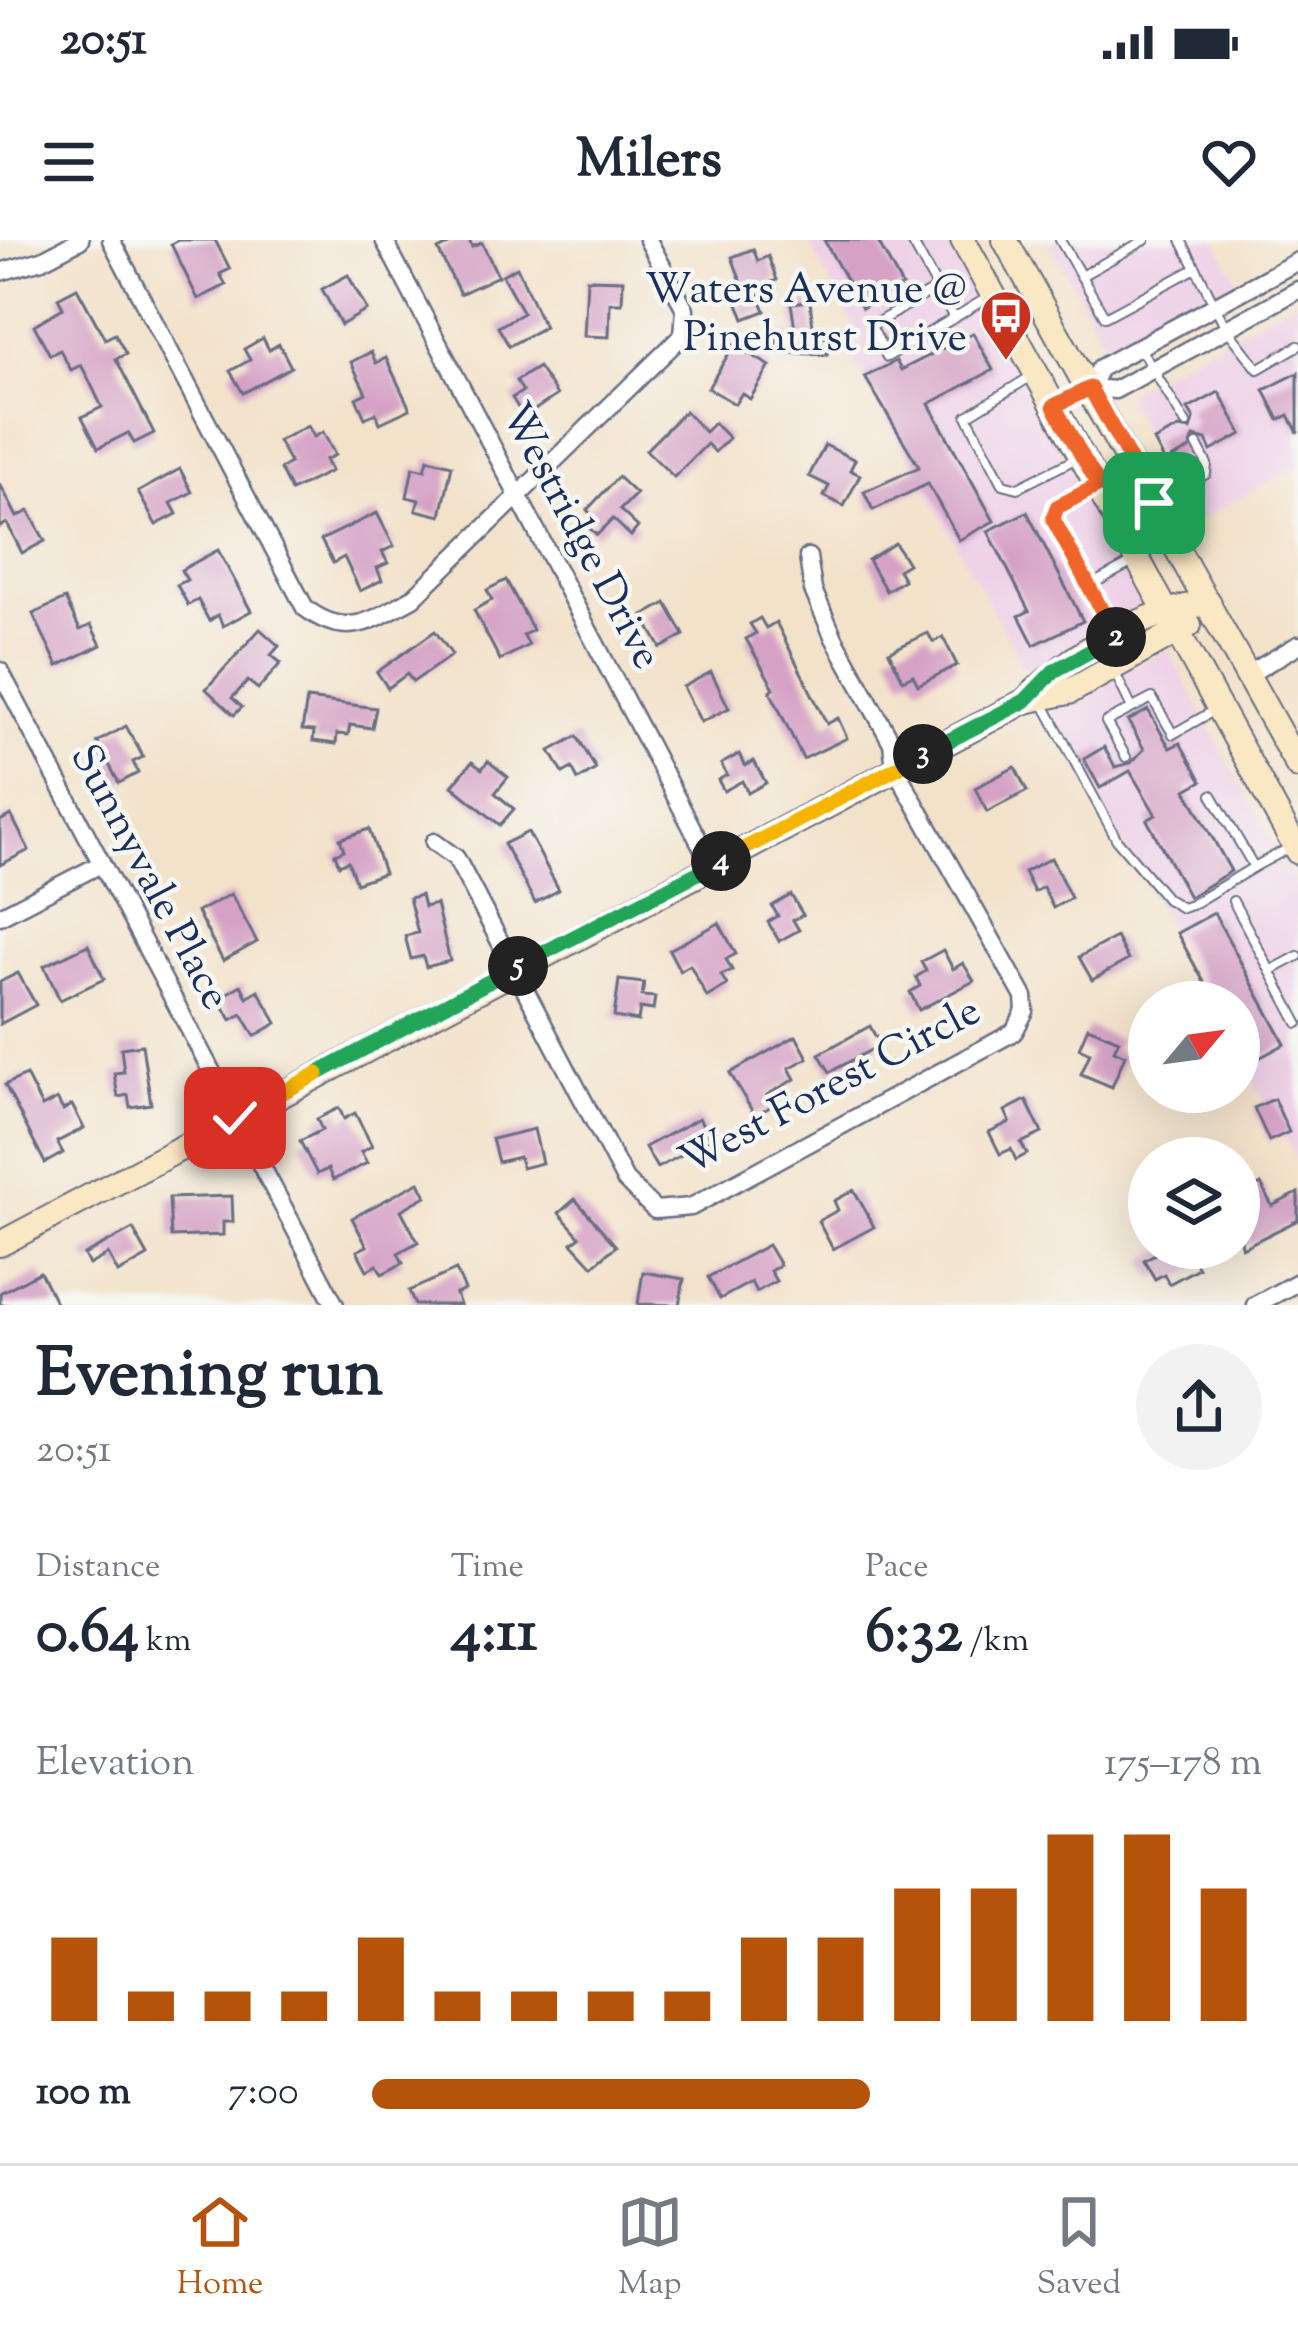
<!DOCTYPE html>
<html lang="en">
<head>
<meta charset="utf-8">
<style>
	:root { --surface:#fff; --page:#f2f2f3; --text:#1f2937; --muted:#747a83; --line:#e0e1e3; --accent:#b45309 }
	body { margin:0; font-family:"Sorts Mill Goudy",serif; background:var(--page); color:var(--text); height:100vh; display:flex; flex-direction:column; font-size:45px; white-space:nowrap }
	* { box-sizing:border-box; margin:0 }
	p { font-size:39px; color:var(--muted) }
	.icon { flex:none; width:66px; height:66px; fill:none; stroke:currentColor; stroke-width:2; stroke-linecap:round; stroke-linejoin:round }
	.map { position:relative; height:1065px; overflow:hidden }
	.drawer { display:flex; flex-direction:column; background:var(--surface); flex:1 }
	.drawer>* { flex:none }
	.needle { width:78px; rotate:61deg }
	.controls { position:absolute; left:1128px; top:741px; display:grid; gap:24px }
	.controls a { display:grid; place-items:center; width:132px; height:132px; border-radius:50%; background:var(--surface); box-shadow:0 12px 48px #0002; font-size:60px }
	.pin { position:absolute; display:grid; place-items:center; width:102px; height:102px; color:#fff; margin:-51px; border-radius:24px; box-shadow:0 6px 18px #0006 }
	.km { position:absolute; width:60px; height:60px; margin:-30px; border-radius:50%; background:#222; color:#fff; font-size:33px; line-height:60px; text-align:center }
	.round { display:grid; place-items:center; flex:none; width:126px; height:126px; border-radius:63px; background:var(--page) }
	.summary { display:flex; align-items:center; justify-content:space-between; height:204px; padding:0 36px }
	h1 { font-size:66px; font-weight:800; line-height:90px }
	.stats { display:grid; grid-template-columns:repeat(3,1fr); gap:18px; height:204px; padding:12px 36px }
	.stats div { display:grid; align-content:center }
	.stats b { font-size:60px; font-weight:800 }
	.stats small { font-size:33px; font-weight:400 }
	.stats p { font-size:33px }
	.chart { height:336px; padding:24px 36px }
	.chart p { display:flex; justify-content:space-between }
	.chart svg { width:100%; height:216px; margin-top:12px; stroke:var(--accent); stroke-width:6 }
	ul { padding:0 36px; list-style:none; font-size:39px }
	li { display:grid; grid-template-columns:192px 144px 1fr; align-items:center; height:90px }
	li i { height:30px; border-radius:15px; background:var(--accent) }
	.status { display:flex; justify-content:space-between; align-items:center; height:84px; padding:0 60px; background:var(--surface); direction:ltr }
	.status svg { height:33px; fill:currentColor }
	header { display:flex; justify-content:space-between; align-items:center; height:156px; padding:0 36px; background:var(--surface); font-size:54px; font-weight:800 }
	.tab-bar { display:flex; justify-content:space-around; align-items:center; height:168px; border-top:3px solid var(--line); background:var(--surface); font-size:33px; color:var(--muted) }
	.tab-bar a { display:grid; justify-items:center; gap:6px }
	.tab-bar .selected { color:var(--accent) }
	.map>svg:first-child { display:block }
</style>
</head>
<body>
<div class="status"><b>20:51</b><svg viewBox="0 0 49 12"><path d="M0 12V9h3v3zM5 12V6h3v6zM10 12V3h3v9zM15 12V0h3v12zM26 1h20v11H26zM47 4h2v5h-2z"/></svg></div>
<header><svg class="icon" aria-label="menu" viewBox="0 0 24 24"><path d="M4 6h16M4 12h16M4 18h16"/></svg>Milers<svg class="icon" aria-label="heart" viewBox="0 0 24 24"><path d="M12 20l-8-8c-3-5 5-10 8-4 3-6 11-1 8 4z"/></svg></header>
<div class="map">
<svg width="1298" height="1065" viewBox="0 0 1298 1065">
	<rect width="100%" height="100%" fill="#f6f6f2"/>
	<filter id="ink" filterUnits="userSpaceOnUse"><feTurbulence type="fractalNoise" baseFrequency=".00833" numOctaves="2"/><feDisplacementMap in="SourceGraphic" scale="24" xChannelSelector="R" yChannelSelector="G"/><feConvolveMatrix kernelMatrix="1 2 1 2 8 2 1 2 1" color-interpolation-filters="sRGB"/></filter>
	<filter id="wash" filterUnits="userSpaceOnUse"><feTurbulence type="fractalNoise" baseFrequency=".004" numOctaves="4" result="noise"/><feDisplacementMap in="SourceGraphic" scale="48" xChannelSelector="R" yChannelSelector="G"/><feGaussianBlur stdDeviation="2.7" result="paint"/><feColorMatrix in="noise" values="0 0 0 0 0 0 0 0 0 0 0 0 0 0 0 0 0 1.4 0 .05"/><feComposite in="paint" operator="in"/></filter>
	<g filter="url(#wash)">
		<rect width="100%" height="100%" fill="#f3e2ca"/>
		<g fill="#eed0e7">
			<polygon points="807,0 945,0 1147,371 1032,442 849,110 862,102"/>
			<polygon points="1048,0 1216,0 1240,44 1111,114"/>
			<polygon points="1298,58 1298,226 1195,282 1125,158 1130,150"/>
			<polygon points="1168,410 1298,649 1298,922 1239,815 1239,762 1210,762 1047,467"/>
		</g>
		<g id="blocks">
			<g fill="#d5a2c6">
				<polygon points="178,0 215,0 230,29 220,34 226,45 198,59 171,4"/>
				<polygon points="459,0 469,0 472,7 482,3 498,36 460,54 438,10"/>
				<polygon points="824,0 877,0 902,46 862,68"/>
				<polygon points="753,9 758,21 768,16 777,40 756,48 765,71 744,79 735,56 745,52 732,17"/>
				<polygon points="517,27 544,87 509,106 498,87 523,73 502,35"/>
				<polygon points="348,35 367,70 341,85 322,49"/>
				<polygon points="587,39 623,40 622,63 610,63 609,97 584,96"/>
				<polygon points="77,48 105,99 115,94 126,114 116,119 154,193 134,203 128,193 98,208 82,177 102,167 87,136 81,125 71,130 60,110 50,115 34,85 63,68 58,58"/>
				<polygon points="810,61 814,96 828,97 827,115 776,112 777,94 796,95 791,63"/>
				<polygon points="973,93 993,130 929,164 994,281 959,300 928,244 873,270 864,252 919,227 865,137 896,121 901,130"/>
				<polygon points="263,98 269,110 279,104 291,127 243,153 230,131 250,120 244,109"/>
				<polygon points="734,105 770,126 750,159 742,153 735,164 708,148"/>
				<polygon points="371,112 376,123 386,118 410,169 380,183 376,173 365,178 356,158 366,153 351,122"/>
				<polygon points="538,127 557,155 524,177 512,158 523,151 516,141"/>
				<polygon points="1298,133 1298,193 1289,175 1279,180 1264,150"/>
				<polygon points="1219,152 1242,194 1211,211 1206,200 1194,197 1190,209 1165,222 1154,201 1179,188 1191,190 1194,179 1188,169"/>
				<polygon points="685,171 705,192 714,183 729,198 715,212 707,204 674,237 646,210"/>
				<polygon points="308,186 314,197 323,192 335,215 325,220 331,231 291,251 280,229 290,223 278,201"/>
				<polygon points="825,205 855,220 850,230 860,235 844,266 824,256 829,246 809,236"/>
				<polygon points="428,219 452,225 441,276 416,270 419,260 407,257 413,227 425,230"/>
				<polygon points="180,229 192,252 171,263 177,274 156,285 138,252"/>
				<polygon points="618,237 636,254 620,270 638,287 631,296 613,279 597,295 588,287 596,279 587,270"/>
				<polygon points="0,244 17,277 29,271 45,301 22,313 7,283 0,287"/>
				<polygon points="1027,272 1083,381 1034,405 1019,376 1029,371 988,291"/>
				<polygon points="377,273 394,306 382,312 388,323 377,328 382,340 360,351 344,317 333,323 321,300"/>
				<polygon points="895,303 908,324 898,330 904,340 886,351 868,320"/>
				<polygon points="218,310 251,371 223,386 218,375 209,381 198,360 188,365 177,345 187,340 181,330"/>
				<polygon points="506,340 533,390 523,395 529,405 500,420 474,370 492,360 487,350"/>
				<polygon points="65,359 80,390 91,385 101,405 58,426 33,374"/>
				<polygon points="666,363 684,395 661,408 643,376"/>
				<polygon points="760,378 766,388 776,382 827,484 838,478 847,498 803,519 770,451 774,448 746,399 756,393 750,384"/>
				<polygon points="260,389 279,406 271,415 281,423 258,449 248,441 232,458 242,467 234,475 206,449"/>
				<polygon points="435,391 452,415 413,442 407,434 388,448 377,432"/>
				<polygon points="928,393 933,402 943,397 957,425 918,445 913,435 903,440 889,412"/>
				<polygon points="711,432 729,468 701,482 683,447"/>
				<polygon points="307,459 376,468 372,488 350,485 348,495 337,494 336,504 313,501 314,491 302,490"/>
				<polygon points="1148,470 1170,508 1180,503 1202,541 1186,550 1231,631 1189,657 1147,580 1156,575 1130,531 1100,548 1084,519 1104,507 1115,527 1131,523 1144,509 1128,481"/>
				<polygon points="126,486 143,517 133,522 138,533 119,543 97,502"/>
				<polygon points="577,496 596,529 578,540 572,528 563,533 550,511"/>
				<polygon points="739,514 745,526 754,521 766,543 748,553 742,541 724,551 718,540 727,535 721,524"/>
				<polygon points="488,521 508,537 495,553 514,569 500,585 452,546 472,522 482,529"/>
				<polygon points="1015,527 1027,551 987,572 975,548"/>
				<polygon points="11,575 29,610 0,625 0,581"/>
				<polygon points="369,589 384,633 356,643 348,621 339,625 335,614 344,610 340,599"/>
				<polygon points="528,592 559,650 535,663 504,604"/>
				<polygon points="1051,618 1071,658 1053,668 1043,647 1034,652 1024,632"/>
				<polygon points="231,654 257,702 223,721 197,672"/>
				<polygon points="421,655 424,667 436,664 450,721 426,727 423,716 411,719 405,696 418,693 409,658"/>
				<polygon points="791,655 803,675 793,680 799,690 779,701 768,682 778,676 772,666"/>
				<polygon points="1214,673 1285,804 1248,824 1239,807 1239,762 1215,762 1177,693"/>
				<polygon points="719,683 736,714 726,719 732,730 721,735 727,745 707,757 690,725 680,731 669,710"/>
				<polygon points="1116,697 1128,720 1092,740 1079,717"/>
				<polygon points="88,705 104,739 60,760 44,726"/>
				<polygon points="943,710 953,729 963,723 974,741 919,770 910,752 920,746 916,737 926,731 921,722"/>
				<polygon points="18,733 36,765 0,784 0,742"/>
				<polygon points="619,740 644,743 642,756 655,757 653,770 640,768 638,781 614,777"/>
				<polygon points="241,745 247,757 258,750 277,783 255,796 242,774 231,780 219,758"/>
				<polygon points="870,786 880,805 830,832 819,814"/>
				<polygon points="1088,787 1119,800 1114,810 1125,815 1112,847 1081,834 1090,813 1079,808"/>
				<polygon points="796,796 808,818 789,828 795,839 767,855 773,865 755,876 730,833"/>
				<polygon points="142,805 151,864 130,867 128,855 118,857 114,833 124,832 121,808"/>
				<polygon points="26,835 42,867 57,859 63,870 72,865 84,888 57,902 63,913 45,923 5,845"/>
				<polygon points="1274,859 1289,892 1269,901 1254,868"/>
				<polygon points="1026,860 1042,893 1021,903 1027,914 1016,920 1011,909 1000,914 989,892 1010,882 1005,871"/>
				<polygon points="339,868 344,879 355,873 372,906 361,912 367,923 333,940 328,929 317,934 300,901 322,890 317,879"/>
				<polygon points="699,878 711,899 657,928 645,907"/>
				<polygon points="534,889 542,923 522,928 519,917 498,922 492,899"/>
				<polygon points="419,942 426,956 401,970 418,1002 398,1013 403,1023 382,1034 377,1025 367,1030 357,1011 367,1006 352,978"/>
				<polygon points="1261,944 1272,966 1298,953 1298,980 1242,1008 1239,982 1251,975 1241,955"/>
				<polygon points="854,950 874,987 833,1009 818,981 838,970 834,961"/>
				<polygon points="232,956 233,982 223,982 223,995 171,997 169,958"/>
				<polygon points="575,959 616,1006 593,1026 572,1003 580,997 559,973"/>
				<polygon points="133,989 148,1016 118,1033 108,1014 89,1025 84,1015"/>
				<polygon points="768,1005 780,1025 770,1031 776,1041 756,1052 751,1042 720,1059 708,1037"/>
				<polygon points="1166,1008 1214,1008 1193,1019 1198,1028 1169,1044 1164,1034 1155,1039 1144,1020"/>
				<polygon points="456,1030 465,1050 456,1054 460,1065 415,1065 409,1051"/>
				<polygon points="40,1032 57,1065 0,1065 0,1053"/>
				<polygon points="643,1032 684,1039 679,1065 638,1064"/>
			</g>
		</g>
	</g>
	<g filter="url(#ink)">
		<use href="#blocks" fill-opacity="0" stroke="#676e84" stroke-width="3"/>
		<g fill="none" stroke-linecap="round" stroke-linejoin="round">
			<g stroke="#676e84" stroke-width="12">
				<g id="lane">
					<polyline points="911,0 954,78 990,56"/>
					<polyline points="1060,0 1105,77 1196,28 1226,88 1258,129 1298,106"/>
					<polyline points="1181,0 1196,28"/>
					<polyline points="1081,36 1145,0"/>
					<polyline points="937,48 871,86 887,117 954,78"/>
					<polyline points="1140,108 1186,184"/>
					<polyline points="1030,137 967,176 1003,244 1018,248 1079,217"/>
					<polyline points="1092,249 1057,267 1053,279 1114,393"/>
					<polyline points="1156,262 1206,234 1207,224 1197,205"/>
					<polyline points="1089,346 1133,322"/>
					<polyline points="1114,431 1132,468"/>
					<polyline points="1042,461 1117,600 1167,659 1182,668 1191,665 1254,627"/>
					<polyline points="1126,517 1106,482 1152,458 1173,494 1215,470"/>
					<polyline points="1212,555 1254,627 1289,608"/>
					<polyline points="1233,661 1298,783"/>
					<polyline points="1270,731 1298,716"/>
				</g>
			</g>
			<g stroke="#676e84" stroke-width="21">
				<g id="street">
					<path d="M111,0l194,368c42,32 66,13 108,-10l270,-263 2,-26 -37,-69"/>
					<polyline points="384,0 712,626"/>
					<polyline points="0,32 42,20 80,0"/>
					<polyline points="1090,148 1100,128 1298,21"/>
					<polyline points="1055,166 1090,148 1115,150 1298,50"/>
					<polyline points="0,431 335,1065"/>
					<polyline points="1249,434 1298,405"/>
					<polyline points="434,602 456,618 625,940 655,970 691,967 1014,792 1025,771 1024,757 895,528 892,503 834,398 813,350 808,317"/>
					<polyline points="0,676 99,625"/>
					<polyline points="1255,1065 1298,1042"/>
				</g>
			</g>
			<g stroke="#676e84" stroke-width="28">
				<g id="secondary">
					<polyline points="963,0 1298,612"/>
					<polyline points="1005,0 1298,526"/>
					<polyline points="1025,461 1069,452 1189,385"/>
					<path d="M0,1004l1025,-543c47,-48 117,-90 184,-98"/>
				</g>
			</g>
			<use href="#lane" stroke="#fff" stroke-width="8"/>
			<use href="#street" stroke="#fff" stroke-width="16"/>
			<use href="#secondary" stroke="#fae7c3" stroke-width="24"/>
		</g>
	</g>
	<g fill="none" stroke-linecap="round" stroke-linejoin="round" filter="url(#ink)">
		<g stroke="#fff" stroke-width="24">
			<polyline id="split-1" points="1082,216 1054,166 1090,148 1154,263"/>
		</g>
		<g stroke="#fff" stroke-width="24">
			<polyline id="split-2" points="1082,216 1099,245 1057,267 1053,279 1116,397"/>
		</g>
		<g stroke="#fff" stroke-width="24">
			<polyline id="split-3" points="923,514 1025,461 1054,431 1116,397"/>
		</g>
		<g stroke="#fff" stroke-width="24">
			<polyline id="split-4" points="721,621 923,514"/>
		</g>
		<g stroke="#fff" stroke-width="24">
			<polyline id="split-5" points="518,726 721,621"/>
		</g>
		<g stroke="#fff" stroke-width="24">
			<polyline id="split-6" points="317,834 518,726"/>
		</g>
		<g stroke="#fff" stroke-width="24">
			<polyline id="split-7" points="235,878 317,834"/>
		</g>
		<use href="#split-1" stroke="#f0652b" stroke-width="15"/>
		<use href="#split-2" stroke="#f0652b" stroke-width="15"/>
		<use href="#split-3" stroke="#22a559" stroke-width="15"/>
		<use href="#split-4" stroke="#f5b400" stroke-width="15"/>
		<use href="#split-5" stroke="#22a559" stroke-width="15"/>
		<use href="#split-6" stroke="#22a559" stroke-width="15"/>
		<use href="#split-7" stroke="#f5b400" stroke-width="15"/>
	</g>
	<defs>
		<g id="bus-pin" transform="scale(2.7)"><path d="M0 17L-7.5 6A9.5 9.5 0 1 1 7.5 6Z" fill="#c8321e" stroke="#f6f6f2"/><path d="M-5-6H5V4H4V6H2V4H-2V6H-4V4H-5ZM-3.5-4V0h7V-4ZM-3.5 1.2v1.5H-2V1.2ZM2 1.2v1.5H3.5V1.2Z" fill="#fff"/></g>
	</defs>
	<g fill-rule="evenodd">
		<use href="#bus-pin" x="1006" y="76"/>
	</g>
	<g text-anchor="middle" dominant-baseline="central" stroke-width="9" stroke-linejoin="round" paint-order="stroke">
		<g font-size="42" fill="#1b2f5e" stroke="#f6f6f2" text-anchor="end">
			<text x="967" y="52">Waters Avenue @<tspan x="967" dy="48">Pinehurst Drive</tspan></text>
		</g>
		<g font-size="42" fill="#1b2f5e" stroke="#f6f6f2">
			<text transform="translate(579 297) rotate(62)">Westridge Drive</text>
			<text transform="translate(148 638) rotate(62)">Sunnyvale Place</text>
			<text transform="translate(831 848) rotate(-28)">West Forest Circle</text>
		</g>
	</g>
</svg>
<div class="controls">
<a><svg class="needle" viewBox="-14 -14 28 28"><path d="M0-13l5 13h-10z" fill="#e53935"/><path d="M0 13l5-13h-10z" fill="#747a83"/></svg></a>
<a><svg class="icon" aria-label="layers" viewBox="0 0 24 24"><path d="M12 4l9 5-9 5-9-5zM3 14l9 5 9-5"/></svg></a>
</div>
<div class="pin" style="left:1154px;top:263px;background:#1e9e55"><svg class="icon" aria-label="arrive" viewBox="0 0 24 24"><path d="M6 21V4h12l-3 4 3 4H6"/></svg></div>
<div class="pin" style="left:235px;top:878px;background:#d93025"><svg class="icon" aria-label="check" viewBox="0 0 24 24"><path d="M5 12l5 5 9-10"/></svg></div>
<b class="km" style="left:1116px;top:397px">2</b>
<b class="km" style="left:923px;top:514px">3</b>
<b class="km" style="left:721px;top:621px">4</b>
<b class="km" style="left:518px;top:726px">5</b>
</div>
<section class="drawer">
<div class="summary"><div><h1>Evening run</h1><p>20:51</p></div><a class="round"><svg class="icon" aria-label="share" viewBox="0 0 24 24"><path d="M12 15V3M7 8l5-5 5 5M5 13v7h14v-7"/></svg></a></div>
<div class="stats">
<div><p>Distance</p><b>0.64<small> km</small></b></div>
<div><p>Time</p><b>4:11</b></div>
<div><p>Pace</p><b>6:32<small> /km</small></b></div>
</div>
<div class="chart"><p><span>Elevation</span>175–178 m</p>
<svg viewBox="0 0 160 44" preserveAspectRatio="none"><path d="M5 44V27M15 44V38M25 44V38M35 44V38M45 44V27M55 44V38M65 44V38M75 44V38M85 44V38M95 44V27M105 44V27M115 44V17M125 44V17M135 44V6M145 44V6M155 44V17"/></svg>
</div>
<ul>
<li><b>100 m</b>7:00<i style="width:56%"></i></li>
</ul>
</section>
<nav class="tab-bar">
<a class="selected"><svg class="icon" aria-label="home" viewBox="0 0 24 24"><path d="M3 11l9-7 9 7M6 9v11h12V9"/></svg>Home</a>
<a><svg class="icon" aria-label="map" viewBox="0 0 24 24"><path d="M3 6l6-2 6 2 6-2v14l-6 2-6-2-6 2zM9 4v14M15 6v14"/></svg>Map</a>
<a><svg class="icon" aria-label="saved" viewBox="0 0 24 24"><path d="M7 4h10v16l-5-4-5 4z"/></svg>Saved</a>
</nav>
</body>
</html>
